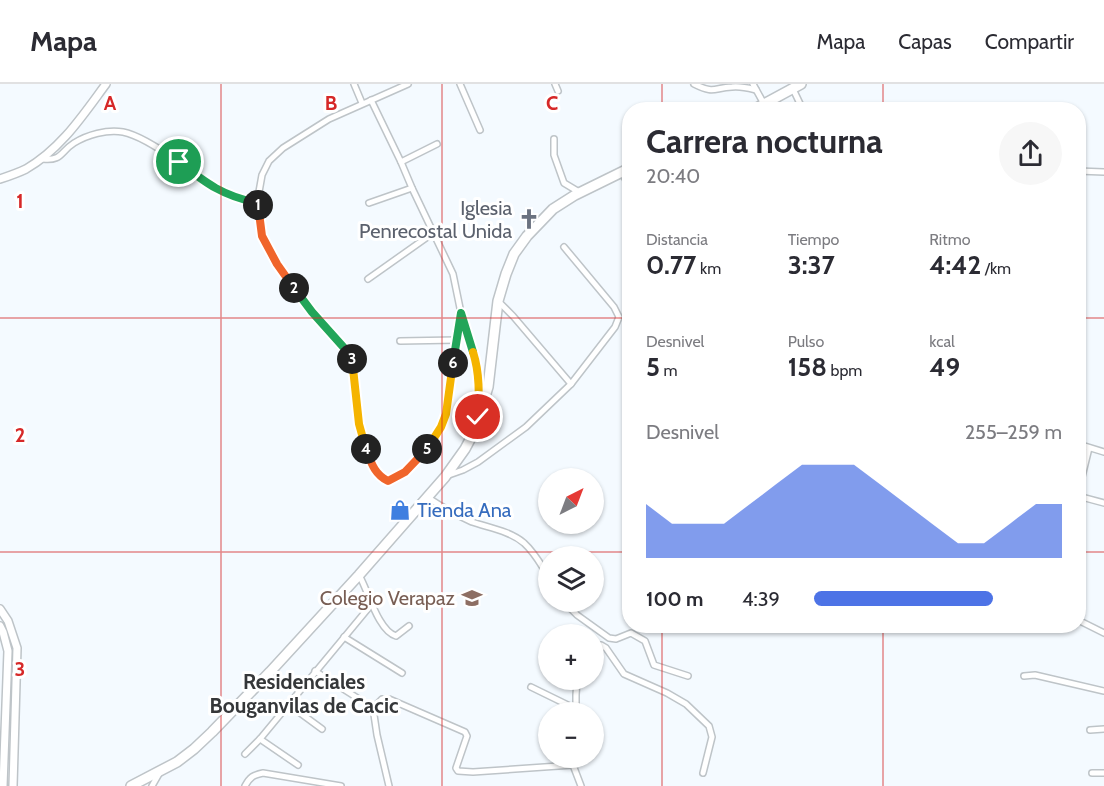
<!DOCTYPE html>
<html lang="es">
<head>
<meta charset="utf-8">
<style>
	:root { --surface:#fff; --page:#f7f7f7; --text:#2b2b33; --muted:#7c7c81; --line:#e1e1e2; --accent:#4d73e6 }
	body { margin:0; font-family:Cabin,sans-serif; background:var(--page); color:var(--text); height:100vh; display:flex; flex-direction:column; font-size:22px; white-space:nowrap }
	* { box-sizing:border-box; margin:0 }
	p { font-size:20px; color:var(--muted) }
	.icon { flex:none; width:33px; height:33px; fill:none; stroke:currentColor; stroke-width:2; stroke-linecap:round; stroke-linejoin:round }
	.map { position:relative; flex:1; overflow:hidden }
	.panel { position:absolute; left:622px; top:18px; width:464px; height:531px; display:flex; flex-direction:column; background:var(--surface); border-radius:24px; box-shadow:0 2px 4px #0004 }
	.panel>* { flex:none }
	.needle { width:39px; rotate:42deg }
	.controls { position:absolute; left:538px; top:384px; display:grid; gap:12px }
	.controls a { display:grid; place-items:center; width:66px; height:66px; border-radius:50%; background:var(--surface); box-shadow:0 2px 4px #0004; font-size:30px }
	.pin { position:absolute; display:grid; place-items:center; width:51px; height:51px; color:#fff; margin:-26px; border:3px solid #fff; border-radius:50%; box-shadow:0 2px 6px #0007 }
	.km { position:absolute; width:30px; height:30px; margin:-15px; border-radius:50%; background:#222; color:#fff; font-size:16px; line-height:30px; text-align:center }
	.round { display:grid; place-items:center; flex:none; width:63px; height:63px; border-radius:32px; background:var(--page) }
	.summary { display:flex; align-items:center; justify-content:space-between; height:102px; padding:0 24px }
	h1 { font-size:33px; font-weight:700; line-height:45px }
	.stats { display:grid; grid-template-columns:repeat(3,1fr); gap:9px; height:102px; padding:6px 24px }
	.stats div { display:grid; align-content:center }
	.stats b { font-size:26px; font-weight:700 }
	.stats small { font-size:16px; font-weight:400 }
	.stats p { font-size:16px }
	.chart { height:168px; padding:12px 24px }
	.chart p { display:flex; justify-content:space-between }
	.chart svg { width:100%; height:108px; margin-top:6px; fill:var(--accent); opacity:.7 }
	ul { padding:0 24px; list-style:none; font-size:20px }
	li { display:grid; grid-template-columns:96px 72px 1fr; align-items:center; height:45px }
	li i { height:15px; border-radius:8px; background:var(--accent) }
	header { display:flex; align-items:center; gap:36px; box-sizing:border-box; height:84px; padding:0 30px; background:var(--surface); border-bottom:2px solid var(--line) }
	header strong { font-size:28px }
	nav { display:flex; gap:33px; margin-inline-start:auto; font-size:21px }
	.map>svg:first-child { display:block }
</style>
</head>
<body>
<header>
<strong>Mapa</strong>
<nav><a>Mapa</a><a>Capas</a><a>Compartir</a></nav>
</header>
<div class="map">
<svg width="1104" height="702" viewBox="0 0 1104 702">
	<rect width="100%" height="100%" fill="#f4faff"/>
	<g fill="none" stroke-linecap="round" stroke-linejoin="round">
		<g stroke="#bec4c8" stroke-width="8">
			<g id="minor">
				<polyline points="354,0 362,19"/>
				<path d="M408,0l-79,35 -46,29 -14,13 -7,14 -5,28 5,33 15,28 17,24 18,24 34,38 5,8c5,31 5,109 37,123 27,-10 49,-40 58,-67l15,-101"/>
				<polyline points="460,0 480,46"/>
				<polyline points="555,0 558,7"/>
				<path d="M694,0c20,10 19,4 38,3 9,-1 16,1 24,3"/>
				<polyline points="753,0 764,20"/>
				<polyline points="793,5 803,26"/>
				<polyline points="371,16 401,78 412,104 453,190 461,229 476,277 479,304 478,326"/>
				<polyline points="554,55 554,71 564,99 579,108"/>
				<path d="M43,75c19,2 17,-7 31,-16 13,-8 33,-14 49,-11 16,3 43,21 57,31 10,7 19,16 30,23 14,8 31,14 47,17"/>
				<polyline points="401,78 437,60"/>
				<polyline points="1078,87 1104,88"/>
				<polyline points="622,88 630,105"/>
				<polyline points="369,119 412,104"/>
				<polyline points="368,195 433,149"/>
				<polyline points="498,217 513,232 571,300"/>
				<polyline points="400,257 457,256"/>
				<polyline points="1078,360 1104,368"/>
				<polyline points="446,392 463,386 478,378 526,343 571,300 615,243 619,233 614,223 564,163"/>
				<polyline points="1078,409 1089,364"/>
				<polyline points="1078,412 1104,419"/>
				<path d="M427,413c15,10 29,18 45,25 18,6 38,9 52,21 11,10 17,22 25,34"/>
				<path d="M359,491c9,15 19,56 37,61l13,-10"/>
				<polyline points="564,518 577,531 609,554 616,555 631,549 645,557 654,581 688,592"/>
				<polyline points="1078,536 1104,549"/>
				<polyline points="344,553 402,589"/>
				<polyline points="594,563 601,561 606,564 624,590 667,609 686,620 709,642 712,653 703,689"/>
				<polyline points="315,587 359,615"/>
				<polyline points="1024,592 1035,591 1104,607"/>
				<polyline points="531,603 576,625"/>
				<polyline points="288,620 322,645"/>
				<polyline points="576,627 576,611 577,596"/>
				<polyline points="1090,646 1104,645"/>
				<polyline points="260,655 298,681"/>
				<polyline points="245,670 260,655 371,521"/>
				<polyline points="573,674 573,681 581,702"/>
				<polyline points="1092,689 1104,689"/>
				<polyline points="152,702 160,688"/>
				<path d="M245,702c5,-9 8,-11 18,-13l78,13"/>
				<polyline points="389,702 377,651 373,624 382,615 389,615 465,648 467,652 456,684 458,687 473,688 573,681"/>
			</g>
		</g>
		<g stroke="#bec4c8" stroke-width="10">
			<g id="tertiary">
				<path d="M0,95c9,-3 18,-6 26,-10 35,-20 57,-54 80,-85"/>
				<polyline points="0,525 8,537 17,564 13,702"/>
				<polyline points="0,542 3,548 8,567 3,702"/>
			</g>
		</g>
		<g stroke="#bec4c8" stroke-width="12">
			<g id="trunk">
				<polyline points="753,26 801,0"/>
				<polyline points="131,702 177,678 194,665 212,648 270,588 359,491 445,393 465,365 474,348 488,303 498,217 506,190 514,170 527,152 553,125 575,111 630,84"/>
			</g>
		</g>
		<use href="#minor" stroke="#fff" stroke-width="5"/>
		<use href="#tertiary" stroke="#fff" stroke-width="7"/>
		<use href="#trunk" stroke="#fff" stroke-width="9"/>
	</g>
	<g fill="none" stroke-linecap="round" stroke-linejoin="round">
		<g stroke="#fff" stroke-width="12">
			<path id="split-1" d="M179,78c28,22 44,34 79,41v2"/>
		</g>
		<g stroke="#fff" stroke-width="12">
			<polyline id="split-2" points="258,121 262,152 277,180 294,204"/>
		</g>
		<g stroke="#fff" stroke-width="12">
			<polyline id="split-3" points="294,204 312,228 346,266 352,275"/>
		</g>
		<g stroke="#fff" stroke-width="12">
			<polyline id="split-4" points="352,275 359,340 366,365"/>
		</g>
		<g stroke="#fff" stroke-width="12">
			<path id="split-5" d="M366,365c5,13 8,25 22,32l17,-9 22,-23"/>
		</g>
		<g stroke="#fff" stroke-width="12">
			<polyline id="split-6" points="427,365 441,343 446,330 453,279"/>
		</g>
		<g stroke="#fff" stroke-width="12">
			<polyline id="split-7" points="453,279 461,229 473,268"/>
		</g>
		<g stroke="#fff" stroke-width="12">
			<path id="split-8" d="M473,268c7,22 6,43 5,65"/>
		</g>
		<use href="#split-1" stroke="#22a559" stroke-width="8"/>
		<use href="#split-2" stroke="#f0652b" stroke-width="8"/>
		<use href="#split-3" stroke="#22a559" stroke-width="8"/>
		<use href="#split-4" stroke="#f5b400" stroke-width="8"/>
		<use href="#split-5" stroke="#f0652b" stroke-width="8"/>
		<use href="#split-6" stroke="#f5b400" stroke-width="8"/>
		<use href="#split-7" stroke="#22a559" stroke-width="8"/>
		<use href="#split-8" stroke="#f5b400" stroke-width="8"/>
	</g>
	<path fill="none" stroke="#d62828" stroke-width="1.5" stroke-opacity="0.55" d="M221,0v702M442,0v702M662,0v26M883,0v26M0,234h630M1078,234h26M0,468h630M1078,468h26M662,542v160M883,542v160"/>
	<defs>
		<g id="church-bare" transform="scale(1.62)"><path d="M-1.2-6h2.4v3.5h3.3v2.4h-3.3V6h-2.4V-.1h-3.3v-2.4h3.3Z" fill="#6b7280" stroke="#fff" stroke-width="2.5" paint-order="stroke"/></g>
		<g id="shop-bare" transform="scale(1.62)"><path d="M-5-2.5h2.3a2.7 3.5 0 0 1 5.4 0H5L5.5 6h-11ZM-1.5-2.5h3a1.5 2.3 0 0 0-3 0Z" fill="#3f7fe0" stroke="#fff" stroke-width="2.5" paint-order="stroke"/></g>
		<g id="university-bare" transform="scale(1.62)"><path d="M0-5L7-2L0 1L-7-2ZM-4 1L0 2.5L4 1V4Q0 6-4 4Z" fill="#8d6e63" stroke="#fff" stroke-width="2.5" paint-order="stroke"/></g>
	</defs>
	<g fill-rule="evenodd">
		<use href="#church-bare" x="529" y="135"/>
		<use href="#shop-bare" x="400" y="426"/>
		<use href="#university-bare" x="472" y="514"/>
	</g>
	<g text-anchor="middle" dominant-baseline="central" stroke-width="6" stroke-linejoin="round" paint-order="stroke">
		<g font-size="20" fill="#5b616d" stroke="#fff" text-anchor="end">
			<text x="512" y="124">Iglesia<tspan x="512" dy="23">Penrecostal Unida</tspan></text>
		</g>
		<g font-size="20" fill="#366cbe" stroke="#fff" text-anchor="start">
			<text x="417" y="426">Tienda Ana</text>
		</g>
		<g font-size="20" fill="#785e54" stroke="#fff" text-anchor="end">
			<text x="455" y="514">Colegio Verapaz</text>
		</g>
		<g font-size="21" font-weight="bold" fill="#353739" stroke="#fff">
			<text x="304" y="597">Residenciales<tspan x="304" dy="24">Bouganvilas de Cacic</tspan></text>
		</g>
	</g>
	<g font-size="20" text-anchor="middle" font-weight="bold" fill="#d62828" stroke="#fff" stroke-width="6" stroke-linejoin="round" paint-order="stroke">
		<text x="110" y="26">A</text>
		<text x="331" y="26">B</text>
		<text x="552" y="26">C</text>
		<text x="20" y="124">1</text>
		<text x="20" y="358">2</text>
		<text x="20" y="592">3</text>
	</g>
</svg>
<div class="controls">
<a><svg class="needle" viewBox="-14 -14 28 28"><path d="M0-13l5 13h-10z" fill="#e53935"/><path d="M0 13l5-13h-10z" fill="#7c7c81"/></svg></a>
<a><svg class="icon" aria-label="layers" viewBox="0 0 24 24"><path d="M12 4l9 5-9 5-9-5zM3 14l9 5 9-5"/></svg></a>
<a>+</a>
<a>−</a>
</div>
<div class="pin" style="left:179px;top:78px;background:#1e9e55"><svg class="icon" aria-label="arrive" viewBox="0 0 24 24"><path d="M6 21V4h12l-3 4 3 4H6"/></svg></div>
<div class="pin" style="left:478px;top:333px;background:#d93025"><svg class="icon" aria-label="check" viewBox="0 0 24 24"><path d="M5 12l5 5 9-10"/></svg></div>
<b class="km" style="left:258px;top:121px">1</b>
<b class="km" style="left:294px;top:204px">2</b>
<b class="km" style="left:352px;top:275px">3</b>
<b class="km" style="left:366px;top:365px">4</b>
<b class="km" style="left:427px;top:365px">5</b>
<b class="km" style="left:453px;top:279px">6</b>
<section class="panel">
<div class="summary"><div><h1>Carrera nocturna</h1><p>20:40</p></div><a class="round"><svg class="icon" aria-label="share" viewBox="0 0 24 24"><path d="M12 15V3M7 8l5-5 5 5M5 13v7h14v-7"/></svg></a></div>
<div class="stats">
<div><p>Distancia</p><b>0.77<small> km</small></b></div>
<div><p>Tiempo</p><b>3:37</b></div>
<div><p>Ritmo</p><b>4:42<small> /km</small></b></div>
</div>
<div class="stats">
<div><p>Desnivel</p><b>5<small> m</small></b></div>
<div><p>Pulso</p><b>158<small> bpm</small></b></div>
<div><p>kcal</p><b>49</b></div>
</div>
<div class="chart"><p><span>Desnivel</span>255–259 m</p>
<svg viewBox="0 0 160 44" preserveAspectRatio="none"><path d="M0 44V22L10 30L20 30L30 30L40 22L50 14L60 6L70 6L80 6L90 14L100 22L110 30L120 38L130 38L140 30L150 22L160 22V44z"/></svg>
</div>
<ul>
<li><b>100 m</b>4:39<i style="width:72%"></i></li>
</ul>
</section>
</div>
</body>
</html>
